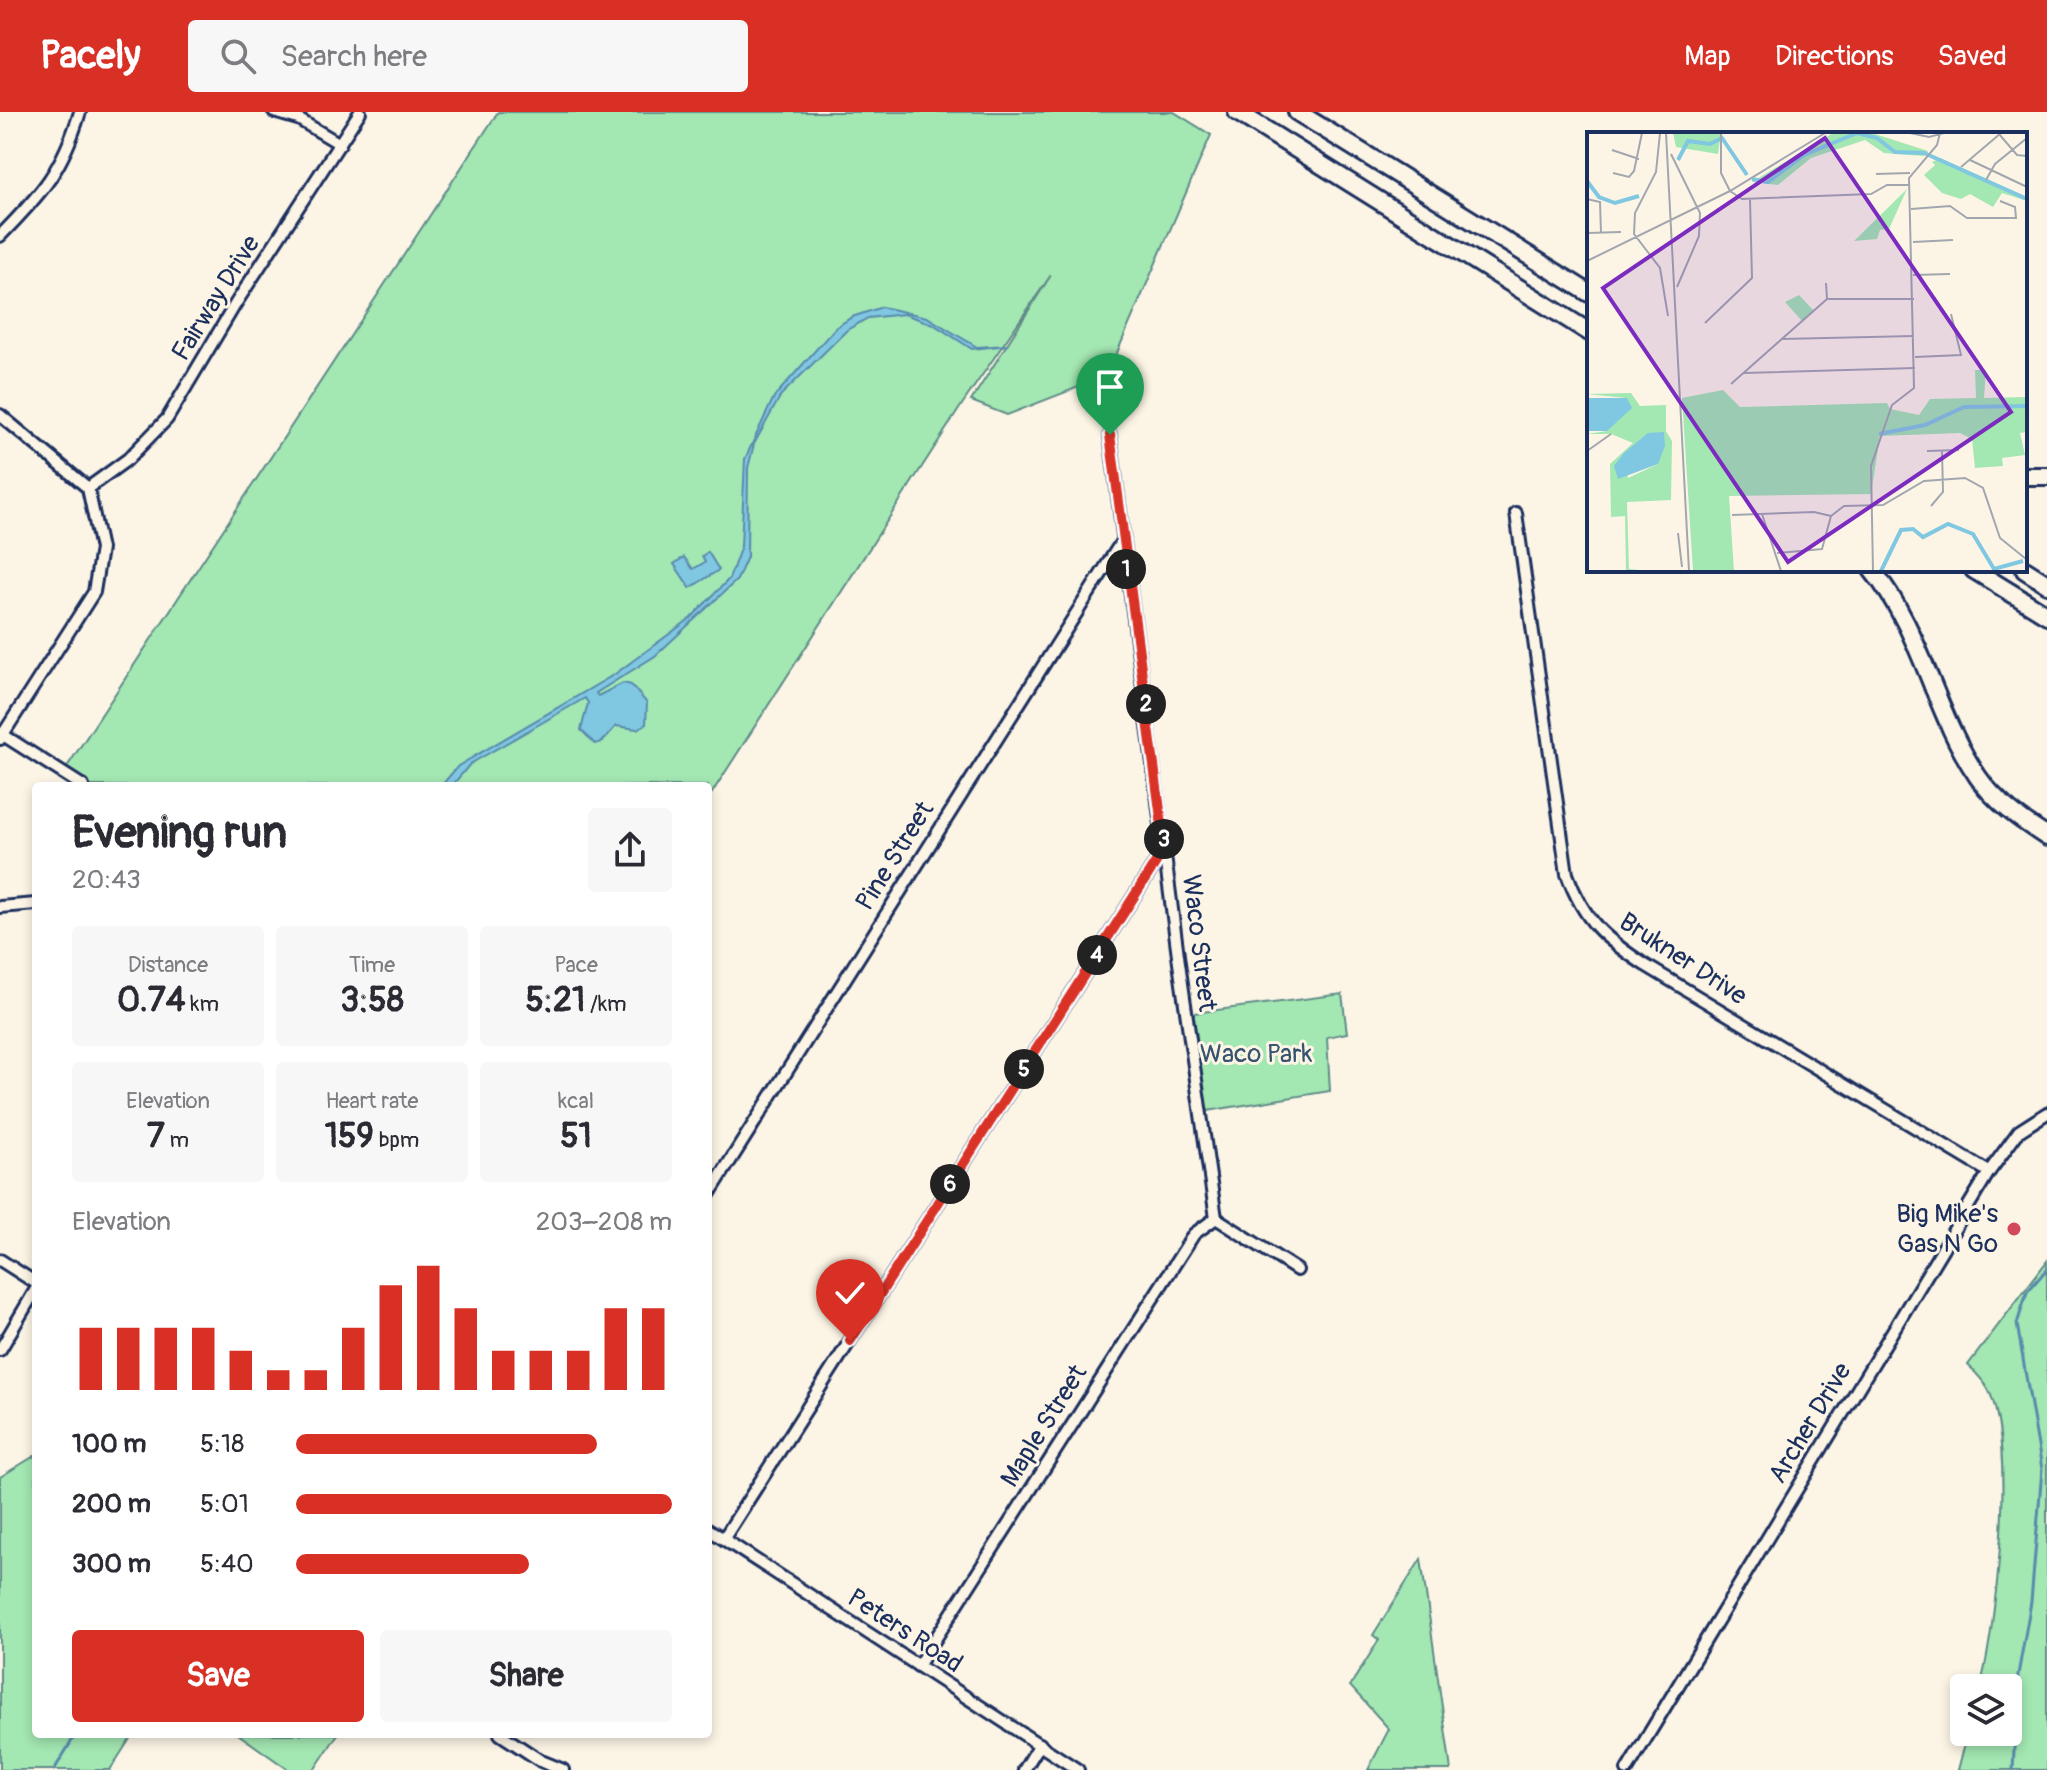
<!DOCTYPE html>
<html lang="en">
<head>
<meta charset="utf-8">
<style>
	:root { --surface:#fff; --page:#f7f7f7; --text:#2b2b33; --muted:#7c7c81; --accent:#d93025 }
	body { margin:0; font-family:Pangolin,sans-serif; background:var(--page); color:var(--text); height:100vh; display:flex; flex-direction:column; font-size:30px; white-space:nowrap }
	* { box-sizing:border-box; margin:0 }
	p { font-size:26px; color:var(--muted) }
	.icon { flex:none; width:44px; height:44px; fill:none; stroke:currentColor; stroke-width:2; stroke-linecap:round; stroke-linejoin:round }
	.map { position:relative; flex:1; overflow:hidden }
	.details { position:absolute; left:32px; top:670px; width:680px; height:956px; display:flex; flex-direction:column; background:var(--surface); border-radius:8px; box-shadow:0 4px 12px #0003 }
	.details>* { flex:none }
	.fabs { position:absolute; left:1950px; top:1562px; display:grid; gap:16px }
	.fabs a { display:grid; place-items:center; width:72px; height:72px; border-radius:8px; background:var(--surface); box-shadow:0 4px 12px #0003; font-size:40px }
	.pin { position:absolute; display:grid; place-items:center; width:68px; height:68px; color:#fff; margin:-82px -34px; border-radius:50% 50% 50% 0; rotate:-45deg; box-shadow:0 0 8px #0007 }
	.pin .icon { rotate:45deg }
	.km { position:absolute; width:40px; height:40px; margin:-20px; border-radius:50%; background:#222; color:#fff; font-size:22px; line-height:40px; text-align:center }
	.round { display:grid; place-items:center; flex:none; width:84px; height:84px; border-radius:8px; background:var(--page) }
	.headline { display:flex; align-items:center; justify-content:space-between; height:136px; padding:0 40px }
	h1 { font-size:44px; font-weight:700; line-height:60px }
	.stats { display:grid; grid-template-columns:repeat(3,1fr); gap:12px; height:136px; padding:8px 40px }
	.stats div { display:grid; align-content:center; border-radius:8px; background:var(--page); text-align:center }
	.stats b { font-size:34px; font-weight:700 }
	.stats small { font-size:22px; font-weight:400 }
	.stats p { font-size:22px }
	.chart { height:224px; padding:16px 40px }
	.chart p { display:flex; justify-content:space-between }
	.chart svg { width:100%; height:144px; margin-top:8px; stroke:var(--accent); stroke-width:6 }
	.button { display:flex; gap:16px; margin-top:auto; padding:16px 40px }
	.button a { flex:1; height:92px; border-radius:8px; background:var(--accent); color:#fff; font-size:32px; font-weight:700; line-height:92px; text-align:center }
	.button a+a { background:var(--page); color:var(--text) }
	ul { padding:0 40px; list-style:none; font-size:26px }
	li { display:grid; grid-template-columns:128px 96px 1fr; align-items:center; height:60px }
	li i { height:20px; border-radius:10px; background:var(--accent) }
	header { display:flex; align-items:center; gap:48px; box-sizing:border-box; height:112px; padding:0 40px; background:var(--accent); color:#fff }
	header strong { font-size:38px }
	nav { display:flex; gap:44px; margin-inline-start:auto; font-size:28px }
	.search { width:560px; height:72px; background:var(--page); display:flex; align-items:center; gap:20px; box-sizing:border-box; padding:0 28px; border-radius:8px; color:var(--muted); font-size:30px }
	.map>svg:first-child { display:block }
</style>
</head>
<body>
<header>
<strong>Pacely</strong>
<div class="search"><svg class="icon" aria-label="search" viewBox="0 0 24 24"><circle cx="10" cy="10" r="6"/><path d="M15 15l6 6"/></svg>Search here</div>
<nav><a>Map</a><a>Directions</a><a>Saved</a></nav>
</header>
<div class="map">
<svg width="2047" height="1658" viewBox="0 0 2047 1658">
	<rect width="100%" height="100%" fill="#fcf5e5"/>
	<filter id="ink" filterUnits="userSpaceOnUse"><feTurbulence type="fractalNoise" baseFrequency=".0125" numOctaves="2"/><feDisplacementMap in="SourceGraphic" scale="16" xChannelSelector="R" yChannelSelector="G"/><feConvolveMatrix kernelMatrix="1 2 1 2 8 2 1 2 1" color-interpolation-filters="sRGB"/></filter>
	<g filter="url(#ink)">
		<g fill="#a3e7b2" stroke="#5f8b88" stroke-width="2">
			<polygon points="498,0 1174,0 1211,23 1107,264 1007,303 971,289 1051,163 963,291 708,687 708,674 83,674 63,661"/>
			<polygon points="1342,882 1347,921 1327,925 1330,979 1201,1000 1186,902"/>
			<path d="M2047,1149v509h-89l10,-38h40v-44h-28c16,-60 37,-246 8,-299 -5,-9 -13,-17 -20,-24z"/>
			<polygon points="36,1343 36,1622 133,1622 110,1658 0,1658 0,1365"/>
			<polygon points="1421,1447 1451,1658 1368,1658 1389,1617 1350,1574 1379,1528 1373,1523"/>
			<polygon points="238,1622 338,1622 314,1658 289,1658"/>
		</g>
		<g fill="#80c7e1" stroke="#588aad" stroke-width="2">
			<polygon points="882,195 927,205 977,235 1008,233 972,237 933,212 904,202 868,206 847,218 781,283 754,332 748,356 747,445 737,468 655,544 596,581 598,584 623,571 631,573 647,591 646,612 637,617 616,614 602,630 595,632 581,618 588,591 585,586 470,652 452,674 441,674 458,654 615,562 691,506 729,467 741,434 745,347 774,285 835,216 852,205"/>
			<polygon points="708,440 719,458 690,476 674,452 684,445 693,457 705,450 702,444"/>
		</g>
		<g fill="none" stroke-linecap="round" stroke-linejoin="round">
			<g stroke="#588aad" stroke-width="3">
				<polyline points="54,1658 76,1622"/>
				<polyline points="2013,1658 2018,1563 2031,1490 2042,1357 2017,1212 2027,1180 2047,1157"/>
			</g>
			<g stroke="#1b2f5e" stroke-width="16">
				<g id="minor">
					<polyline points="274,0 298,7 340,32"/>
					<path d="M0,124c42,-43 62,-65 80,-124"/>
					<polyline points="0,303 88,376 101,437 94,480 0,627"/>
					<polyline points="1110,323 1179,851 1216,1106 1297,1158"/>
					<polyline points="88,376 128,347 167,307 236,191 360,0"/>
					<path d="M1516,401l51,361c17,47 37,64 78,91l344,207"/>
					<polyline points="0,621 83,674"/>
					<polyline points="0,795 36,792"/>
					<polyline points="708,1084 1122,429"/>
					<polyline points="0,1148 36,1171"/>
					<polyline points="0,1238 36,1177"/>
					<polyline points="708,1417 1078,1658"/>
					<polyline points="724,1426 1165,736"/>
					<polyline points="918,1554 1194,1122 1216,1106"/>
					<polyline points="500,1622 541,1649 563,1658"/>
					<polyline points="1024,1658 1040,1632"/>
					<polyline points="1627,1658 1989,1060 2019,1019 2047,1001"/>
				</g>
			</g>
			<g stroke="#1b2f5e" stroke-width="22">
				<g id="highway">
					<polyline points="1237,0 1589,220"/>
					<polyline points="1297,0 1589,181"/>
					<polyline points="2025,364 2047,364"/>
					<path d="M1872,458c50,60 62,143 106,207 17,25 44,44 69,60"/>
					<polyline points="1974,458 2047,503"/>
					<polyline points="2025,458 2047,472"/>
				</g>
			</g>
			<use href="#minor" stroke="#fcf5e5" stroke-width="10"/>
			<use href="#highway" stroke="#fcf5e5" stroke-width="16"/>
		</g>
	</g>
	<g fill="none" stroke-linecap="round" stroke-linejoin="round" filter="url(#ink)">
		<g stroke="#fff" stroke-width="16">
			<polyline id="route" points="850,1229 1165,736 1110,323"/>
		</g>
		<use href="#route" stroke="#d93025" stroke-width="10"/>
	</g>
	<circle fill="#d1495b" stroke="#fcf5e5" stroke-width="3" cx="2014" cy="1117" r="8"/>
	<g text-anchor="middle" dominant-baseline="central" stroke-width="6" stroke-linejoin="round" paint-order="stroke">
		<g font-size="26" fill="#1b2f5e" stroke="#fcf5e5">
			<text transform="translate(216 186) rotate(-58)">Fairway Drive</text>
			<text transform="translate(895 744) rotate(-58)">Pine Street</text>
			<text transform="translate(1199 831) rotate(83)">Waco Street</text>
			<text transform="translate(1683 847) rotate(33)">Brukner Drive</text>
			<text transform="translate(1810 1311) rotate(-59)">Archer Drive</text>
			<text transform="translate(1044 1314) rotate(-58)">Maple Street</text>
			<text transform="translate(905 1519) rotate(33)">Peters Road</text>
		</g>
		<g font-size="26" fill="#36546f" stroke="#fcf5e5">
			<text x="1256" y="942">Waco Park</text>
		</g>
		<g font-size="26" fill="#1b2f5e" stroke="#fcf5e5" text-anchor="end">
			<text x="1998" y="1102">Big Mike's<tspan x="1998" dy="30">Gas N Go</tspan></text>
		</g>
	</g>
	<g transform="translate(1587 20)">
		<rect width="440" height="440" fill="#fcf5e5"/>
		<path d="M86,1h48l-3,21 -42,-7zM246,1h39l56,18 -4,5 -40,-3 -19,-13 -54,18 -33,27 -26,-3zM353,26l87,39v4l-25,-8 -9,14 -23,-13 -9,5 -19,-6 -18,-18 11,-10 -3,-3zM320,57l-18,40 -9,1 -3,9 -23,2zM212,163l15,16 -12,10 -17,-19zM388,238h11l-2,28 43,-1v35l-7,1 5,22 -23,3 1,8 -28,2 -3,-29 -12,-6 -80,3 -9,58 -142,2 5,75h-41l-11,-173 41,-8 17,17 147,-4 3,6 29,6 11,-16 46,-1zM44,261l9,13 26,-1v26l6,10 -1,59 -44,2 2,67 21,2h-24l-1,-55 -14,1 -1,-53 23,-21 -22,-9h-24l20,-3 19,-33 -39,-4zM37,321l34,11 -30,14z" fill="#a3e7b2" fill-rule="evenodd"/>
		<path d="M0,266h40l5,10 -25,23h-20zM77,300l1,14 -7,18 -40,15 -4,-13 10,-13 24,-20z" fill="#80c7e1"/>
		<path fill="none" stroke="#80c7e1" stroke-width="4" d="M91,28l10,-19 22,3 12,-6 25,37M165,47l16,3 36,-27 53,-22 20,5 18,14 29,1 103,46M0,49l12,16 16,6 24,-7M292,302l46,-9 39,-18 63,-1M294,439l20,-41 12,-1 10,8 25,-13 25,10 21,35 29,-8"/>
		<path fill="none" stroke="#a2a6af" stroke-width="2" d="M73,1l-4,39 -21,41 -1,21 26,34 8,48M79,1l23,438M134,1v40l9,18 12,8 129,-5 16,-9h22M323,1l19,4 15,-4M412,2l18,21 10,1M25,18l27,9M84,22l29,59 -1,23 -22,51M383,28l57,27M374,35l40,-34M26,41l16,4 5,-6 8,-38M289,42l34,-1M399,48l9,-16 32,-26M0,67l13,3 1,31M324,77l39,-3 17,12h49l-1,-11 -15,-6M0,101l34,-1M326,110l40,-2M0,129l143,-70 95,-58M326,143l37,-1M240,167h87M118,191l47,-45 -2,-78M195,207l132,-3M328,225l46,-2 -10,-41M157,241l171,-5M144,252l96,-85 -1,-16M0,319l24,-17M340,319l32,-1M344,374l12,-14 -1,-41M175,382l19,57M145,383l82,-3 17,4M91,401l4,34M190,421l45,-4 9,-33 13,-10 39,-1 41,-24 41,-3 18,10 17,50 26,21M286,439l-2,-105 21,-61 22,-17 -5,-210 28,-33 3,-12"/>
		<path fill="#7b2cbf" fill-opacity="0.15" stroke="#7b2cbf" stroke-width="4" d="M238,6l186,274 -223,150 -185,-274z"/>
		<rect width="440" height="440" fill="none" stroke="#1b2f5e" stroke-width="4"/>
	</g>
</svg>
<div class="fabs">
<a><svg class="icon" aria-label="layers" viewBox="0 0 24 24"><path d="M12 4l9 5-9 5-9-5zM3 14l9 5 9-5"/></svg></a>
</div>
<div class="pin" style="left:1110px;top:323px;background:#1e9e55"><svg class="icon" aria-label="arrive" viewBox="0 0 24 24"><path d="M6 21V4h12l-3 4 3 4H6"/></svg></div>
<div class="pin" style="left:850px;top:1229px;background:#d93025"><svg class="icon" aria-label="check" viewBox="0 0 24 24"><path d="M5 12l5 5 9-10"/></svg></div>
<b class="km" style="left:1126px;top:457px">1</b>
<b class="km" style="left:1146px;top:592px">2</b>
<b class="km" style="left:1164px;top:727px">3</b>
<b class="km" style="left:1097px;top:843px">4</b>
<b class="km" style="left:1024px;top:957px">5</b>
<b class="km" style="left:950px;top:1072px">6</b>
<section class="details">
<div class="headline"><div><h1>Evening run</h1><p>20:43</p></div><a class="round"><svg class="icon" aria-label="share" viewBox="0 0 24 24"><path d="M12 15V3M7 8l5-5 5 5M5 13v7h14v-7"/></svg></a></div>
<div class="stats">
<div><p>Distance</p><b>0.74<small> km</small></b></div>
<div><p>Time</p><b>3:58</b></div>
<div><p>Pace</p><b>5:21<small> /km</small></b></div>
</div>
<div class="stats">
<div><p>Elevation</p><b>7<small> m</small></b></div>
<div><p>Heart rate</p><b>159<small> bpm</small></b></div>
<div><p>kcal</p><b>51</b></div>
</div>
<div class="chart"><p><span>Elevation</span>203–208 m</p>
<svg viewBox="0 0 160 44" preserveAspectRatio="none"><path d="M5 44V25M15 44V25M25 44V25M35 44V25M45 44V32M55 44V38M65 44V38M75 44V25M85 44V12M95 44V6M105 44V19M115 44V32M125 44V32M135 44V32M145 44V19M155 44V19"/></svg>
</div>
<ul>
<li><b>100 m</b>5:18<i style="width:80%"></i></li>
<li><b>200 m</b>5:01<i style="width:100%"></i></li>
<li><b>300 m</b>5:40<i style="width:62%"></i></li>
</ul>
<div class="button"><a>Save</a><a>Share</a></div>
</section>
</div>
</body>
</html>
